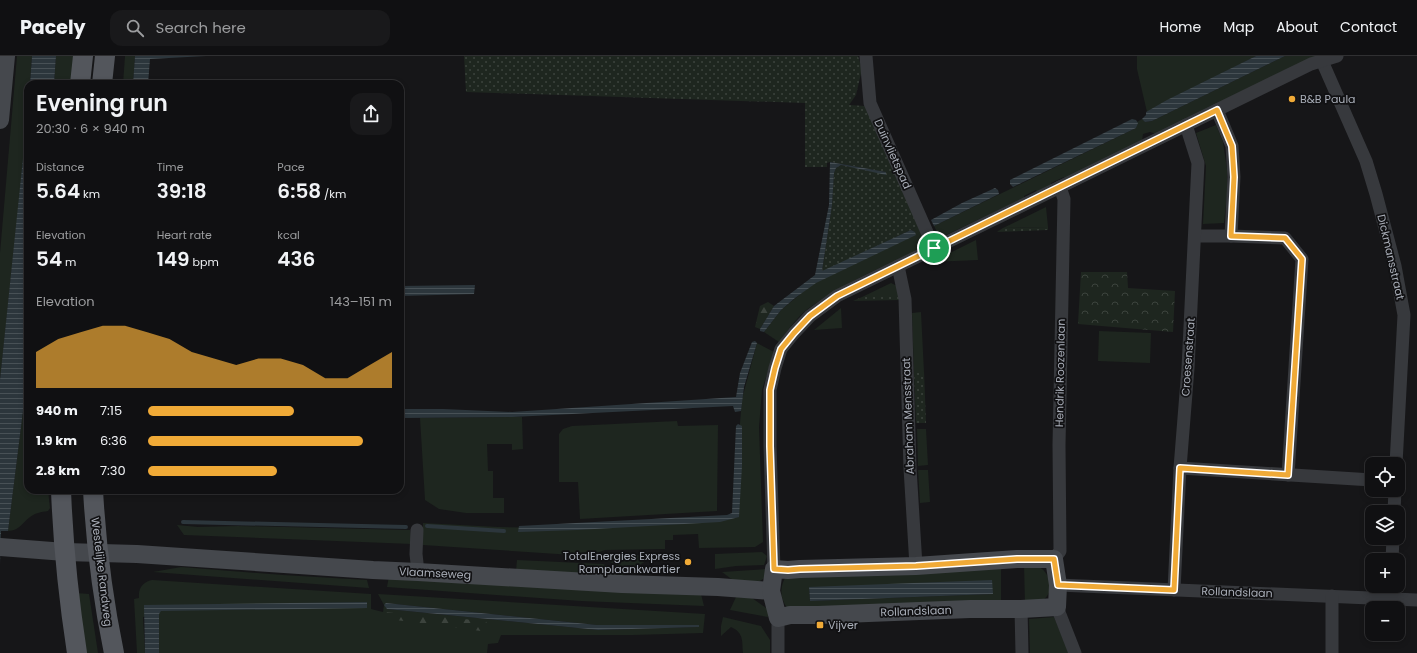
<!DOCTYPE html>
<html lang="en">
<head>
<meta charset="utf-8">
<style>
	:root { --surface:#101012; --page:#19191b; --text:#f1f3f6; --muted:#9c9d9f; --line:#303032; --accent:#f0aa37 }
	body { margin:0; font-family:Poppins,sans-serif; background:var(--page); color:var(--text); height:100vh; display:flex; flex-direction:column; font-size:15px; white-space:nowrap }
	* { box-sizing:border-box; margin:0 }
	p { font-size:13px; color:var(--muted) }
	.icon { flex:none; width:22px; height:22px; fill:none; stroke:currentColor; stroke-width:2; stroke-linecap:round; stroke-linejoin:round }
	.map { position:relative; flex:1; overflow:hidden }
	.details { position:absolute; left:24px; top:24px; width:380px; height:414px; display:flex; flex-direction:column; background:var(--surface); border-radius:12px; box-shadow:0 2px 6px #0003,0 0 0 1px var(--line) }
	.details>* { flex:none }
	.tools { position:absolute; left:1365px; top:401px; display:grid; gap:8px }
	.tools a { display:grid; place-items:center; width:40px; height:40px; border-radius:8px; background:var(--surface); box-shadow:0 2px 6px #0003,0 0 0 1px var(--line); font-size:20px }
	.pin { position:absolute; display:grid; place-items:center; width:34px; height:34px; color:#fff; margin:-17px; border:2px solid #fff; border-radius:50%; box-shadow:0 1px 4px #0007 }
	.round { display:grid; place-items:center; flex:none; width:42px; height:42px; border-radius:12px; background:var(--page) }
	.head { display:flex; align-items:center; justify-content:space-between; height:68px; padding:0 12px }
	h1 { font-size:22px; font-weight:600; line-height:30px }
	.stats { display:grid; grid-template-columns:repeat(3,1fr); gap:6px; height:68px; padding:4px 12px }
	.stats div { display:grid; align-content:center }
	.stats b { font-size:20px; font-weight:600 }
	.stats small { font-size:11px; font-weight:400 }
	.stats p { font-size:11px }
	.chart { height:112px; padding:8px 12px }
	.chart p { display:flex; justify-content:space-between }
	.chart svg { width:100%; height:72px; margin-top:4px; fill:var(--accent); opacity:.7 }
	ul { padding:0 12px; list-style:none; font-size:13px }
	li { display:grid; grid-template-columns:64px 48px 1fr; align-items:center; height:30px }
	li i { height:10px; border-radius:5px; background:var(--accent) }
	header { display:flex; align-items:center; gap:24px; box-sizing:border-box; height:56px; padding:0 20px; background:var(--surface); border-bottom:1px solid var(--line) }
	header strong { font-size:19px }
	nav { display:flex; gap:22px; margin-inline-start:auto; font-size:14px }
	.search { width:280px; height:36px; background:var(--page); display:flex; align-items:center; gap:10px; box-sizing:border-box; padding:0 14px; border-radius:12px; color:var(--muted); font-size:15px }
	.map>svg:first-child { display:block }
</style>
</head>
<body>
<header>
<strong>Pacely</strong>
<div class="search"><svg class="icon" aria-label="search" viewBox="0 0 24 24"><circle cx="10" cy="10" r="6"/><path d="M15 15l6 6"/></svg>Search here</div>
<nav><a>Home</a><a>Map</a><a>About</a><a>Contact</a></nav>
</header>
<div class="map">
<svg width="1417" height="597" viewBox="0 0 1417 597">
	<defs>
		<pattern id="forest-firs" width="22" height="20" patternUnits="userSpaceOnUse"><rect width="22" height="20" fill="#1e261f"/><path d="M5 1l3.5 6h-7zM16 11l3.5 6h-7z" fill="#3c433d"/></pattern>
		<pattern id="park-crowns" width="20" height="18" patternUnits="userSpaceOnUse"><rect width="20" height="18" fill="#1e261f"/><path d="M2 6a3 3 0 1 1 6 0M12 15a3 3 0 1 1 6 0" fill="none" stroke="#3c433d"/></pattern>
		<pattern id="garden-dots" width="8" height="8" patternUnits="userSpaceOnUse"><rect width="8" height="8" fill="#1e261f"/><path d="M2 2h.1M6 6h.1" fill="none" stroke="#3c433d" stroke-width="1.8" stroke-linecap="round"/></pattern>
		<pattern id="water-rules" width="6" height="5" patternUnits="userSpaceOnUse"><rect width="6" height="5" fill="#2c363c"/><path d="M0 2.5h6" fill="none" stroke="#485156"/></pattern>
	</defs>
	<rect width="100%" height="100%" fill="#161618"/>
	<g fill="#1e261f" fill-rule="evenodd">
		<polygon points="17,0 32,0 30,28 28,28 28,54 20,137 0,324 0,197"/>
		<polygon points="56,0 74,0 72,28 54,28"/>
		<polygon points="125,0 135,0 133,28 123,28"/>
		<polygon points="1137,0 1256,0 1147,56 1137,13"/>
		<polygon points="1285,0 1318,0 1156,78 1150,76 1143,78 1142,85 1065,123 1064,121 1051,127 1051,129 1037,136 1036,134 1024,140 1024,142 944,180 938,178 934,170 1136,72 1137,66 1142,63 1145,66 1152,65"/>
		<polygon points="1216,69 1223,86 1227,113 1227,139 1224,167 1203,168 1206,110 1196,77"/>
		<polygon points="1046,151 1048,171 1003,172"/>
		<path d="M919,169l5,18 -4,6c-35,17 -77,34 -108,57 -14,9 -23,23 -33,36l-15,-10 17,-22 33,-27 101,-51 -4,-2z"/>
		<polygon points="976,184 978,204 932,206"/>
		<polygon points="891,227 897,230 899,241 862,241"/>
		<polygon points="841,252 842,272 814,274"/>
		<polygon points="921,256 924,316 914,316 912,257"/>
		<polygon points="1099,275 1151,277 1150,307 1098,305"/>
		<polygon points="757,287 774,296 762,334 759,371 763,486 755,491 699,492 698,478 673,479 673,484 665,484 665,493 605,494 588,500 423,489 423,467 498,471 563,472 738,461 740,367 742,343"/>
		<path d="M28,315v119h20l2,18 -2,3c-7,1 -13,2 -18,6 -9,7 -10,13 -22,14z"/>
		<polygon points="512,361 522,361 523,393 512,394 512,388 487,388 488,415 493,415 493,442 504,442 504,457 466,457 439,453 425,444 420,362"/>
		<polygon points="677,365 678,370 718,369 717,455 580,463 578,426 559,426 559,378 563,373 572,370"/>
		<polygon points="917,373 926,373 928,409 918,410"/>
		<polygon points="918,414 928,414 930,446 920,447"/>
		<polygon points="177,469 198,471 238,470 410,474 412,488 184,479"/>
		<polygon points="762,496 767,500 764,509 736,510 715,513 715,498"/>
		<polygon points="608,499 656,499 641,508 635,515 626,514 606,504 593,503"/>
		<polygon points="517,504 603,508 616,513 627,521 516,515"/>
		<path d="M1024,509c7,0 13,0 18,4 10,8 12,26 -1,32 -4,2 -11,2 -16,3z"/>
		<path d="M1001,510v41l-214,1c-8,-12 -7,-22 0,-34zM809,531l184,7 -183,7z"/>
		<polygon points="181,511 283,519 367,524 369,532 153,516"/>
		<polygon points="767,513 766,521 754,529 738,528 722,516"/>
		<polygon points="389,520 701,538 704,550 581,545 387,531"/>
		<path d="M152,524l219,14v15l12,3 1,-7 -6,-11 327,20 -2,19 -70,2h-132l-3,8 -10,1 -1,9h-328v-39l-16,3 2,36h-8l-3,-54 5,-1c-1,-10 4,-16 13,-18zM386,547l211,22h102v2l-101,3 -211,-21z"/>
		<polygon points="76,537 89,538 98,597 85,597"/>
		<polygon points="736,541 752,542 769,554 768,561 730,554"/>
		<path d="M723,561l38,9 9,14v13h-27c-1,-12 1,-20 -12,-26l-10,9v-10z"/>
		<polygon points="1054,561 1069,597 1030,597 1029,563"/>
	</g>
	<g fill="url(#forest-firs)">
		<polygon points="768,246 774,250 760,273 755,271 760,250"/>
		<polygon points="383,556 486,565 489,576 388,563"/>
	</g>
	<polygon fill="url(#park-crowns)" points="1081,216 1127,216 1128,232 1175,235 1173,276 1078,268"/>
	<g fill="url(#garden-dots)">
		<polygon points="464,0 858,0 862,13 856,39 849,49 866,50 919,169 911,174 822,216 832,149 834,117 836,112 841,109 886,118 886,116 830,106 827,107 827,111 805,111 805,47 466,36"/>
		<polygon points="1048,171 1048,174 997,176 1003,172"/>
		<polygon points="862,241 899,241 899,244 853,245"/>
		<polygon points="914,316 924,316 926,367 916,367"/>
	</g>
	<g fill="url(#water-rules)">
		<polygon points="32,0 56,0 54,28 30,28"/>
		<polygon points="135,0 206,0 150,3 148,28 133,28"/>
		<polygon points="1256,0 1285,0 1152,65 1145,66 1142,63 1146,59 1146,56 1167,44"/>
		<polygon points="28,54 28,315 8,475 1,475 0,508 0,324"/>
		<polygon points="1132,63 1136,64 1138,67 1136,72 1013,131 1010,128 1010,124"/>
		<polygon points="830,106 886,116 886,119 841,109 836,112 834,117 832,149 822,215 911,174 915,176 916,179 816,227 795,242 781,254 764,276 760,275 760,273 774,250 815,219 829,149"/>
		<polygon points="995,132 998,134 999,138 934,170 931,164 962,147"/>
		<polygon points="475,229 474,238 400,240 400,230"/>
		<polygon points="755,285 757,287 744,331 741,355 735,356 733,350 512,361 400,362 400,353 443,353 512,356 736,341 740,317 752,286"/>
		<polygon points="738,368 742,370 742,410 739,461 720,466 577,474 518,476 519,470 727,459 732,457 736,370"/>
		<polygon points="992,524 993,538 810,545 809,531"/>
		<polygon points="367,546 367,552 161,555 159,558 159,597 145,597 144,549"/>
		<polygon points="386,547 597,569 699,569 699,571 598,574 387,553 384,549"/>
	</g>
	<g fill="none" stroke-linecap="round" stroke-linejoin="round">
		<g stroke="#2c363c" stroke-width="4">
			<polyline points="183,466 406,471"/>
			<polyline points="427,470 504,475"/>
		</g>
		<g stroke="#37393d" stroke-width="13">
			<polyline points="866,0 870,47 934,192"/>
			<polyline points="1322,5 1366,105 1376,138 1395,210 1404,259 1396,408"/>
			<polyline points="1217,54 1232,90 1234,121 1231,180"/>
			<polyline points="1195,180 1231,180 1285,182 1302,203 1288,419"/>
			<polyline points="898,210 905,243 910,412 916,510"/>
			<polyline points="1180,412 1372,424"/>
			<polyline points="1394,456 1395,434"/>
			<polyline points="417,474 416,498 418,516"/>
			<polyline points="1054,503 1060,495 1059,389 1064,143 1060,131"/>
			<polyline points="1392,504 1393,482"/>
			<polyline points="774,513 770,390 770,334 775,312 781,293 794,277 810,260 837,240 1311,8 1337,0"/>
			<polyline points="1058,529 1417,544"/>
			<polyline points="1174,534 1180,412 1188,312 1198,107 1186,69"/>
			<polyline points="1057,551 1075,597"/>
			<polyline points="1021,553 1022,597"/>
			<polyline points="778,597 778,562"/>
			<polyline points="1332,597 1332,540"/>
		</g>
		<g stroke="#45484d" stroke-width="18">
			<polyline points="0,64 6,0"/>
			<polyline points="0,491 65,496 137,498 373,514 418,516 622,528 718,531 771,535"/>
			<polygon points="1017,503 1054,503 1058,529 1057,551 1021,553 970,553 818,559 790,559 778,562 771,535 774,513 788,514 800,513 916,510"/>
		</g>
		<g stroke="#53565c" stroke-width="20">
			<polyline points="80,28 83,0"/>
			<polyline points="102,28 105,0"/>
			<path d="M61,434c2,53 8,111 16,163"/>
			<path d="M93,434c3,54 10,110 21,163"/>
		</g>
	</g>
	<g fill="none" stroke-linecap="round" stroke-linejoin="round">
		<g stroke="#fff" stroke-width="8">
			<polygon id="route" points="1217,54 1232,90 1234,121 1231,180 1285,182 1302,203 1288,419 1180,412 1174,534 1058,529 1054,503 1017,503 916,510 800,513 788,514 774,513 770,390 770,334 775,312 781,293 794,277 810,260 837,240"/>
		</g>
		<use href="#route" stroke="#f0aa37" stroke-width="5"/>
	</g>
	<g fill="#f0aa37" stroke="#111113" stroke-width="1.5">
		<circle cx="1292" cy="43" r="4"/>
		<circle cx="688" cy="506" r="4"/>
		<rect x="816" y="565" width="8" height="8" rx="2"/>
	</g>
	<g text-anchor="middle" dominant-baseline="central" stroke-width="3.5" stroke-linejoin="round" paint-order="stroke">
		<g font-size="11" fill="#a9aeb8" stroke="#111113" text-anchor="start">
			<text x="1300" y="43">B&amp;B Paula</text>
			<text x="680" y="500" text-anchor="end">TotalEnergies Express<tspan x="680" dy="13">Ramplaankwartier</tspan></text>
			<text x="828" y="569">Vijver</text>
		</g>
		<g font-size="11" fill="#a9aeb8" stroke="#111113">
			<text transform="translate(893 98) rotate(66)">Duinvlietspad</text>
			<text transform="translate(1391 201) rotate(77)">Dickmansstraat</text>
			<text transform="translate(1188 301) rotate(-86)">Croesenstraat</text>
			<text transform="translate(1060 317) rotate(-89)">Hendrik Roozenlaan</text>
			<text transform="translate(908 360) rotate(-92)">Abraham Mensstraat</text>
			<text transform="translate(102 516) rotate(83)">Westelijke Randweg</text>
			<text transform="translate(435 517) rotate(3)">Vlaamseweg</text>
			<text transform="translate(1237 536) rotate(2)">Rollandslaan</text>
			<text transform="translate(916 555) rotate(-2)">Rollandslaan</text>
		</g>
	</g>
</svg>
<div class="tools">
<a><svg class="icon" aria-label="locate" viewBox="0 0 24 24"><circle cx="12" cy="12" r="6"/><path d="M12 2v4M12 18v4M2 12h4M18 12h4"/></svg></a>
<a><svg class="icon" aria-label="layers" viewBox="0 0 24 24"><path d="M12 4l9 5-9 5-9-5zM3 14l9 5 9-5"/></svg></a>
<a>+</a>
<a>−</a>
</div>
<div class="pin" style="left:934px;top:192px;background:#1e9e55"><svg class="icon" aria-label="arrive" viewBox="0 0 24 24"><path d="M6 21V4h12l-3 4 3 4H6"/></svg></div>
<section class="details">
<div class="head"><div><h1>Evening run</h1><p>20:30 · 6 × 940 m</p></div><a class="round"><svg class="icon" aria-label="share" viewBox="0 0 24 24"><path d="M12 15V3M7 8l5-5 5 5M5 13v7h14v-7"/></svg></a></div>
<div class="stats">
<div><p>Distance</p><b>5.64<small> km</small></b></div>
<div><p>Time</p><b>39:18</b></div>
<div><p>Pace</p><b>6:58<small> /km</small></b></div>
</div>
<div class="stats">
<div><p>Elevation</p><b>54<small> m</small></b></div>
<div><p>Heart rate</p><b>149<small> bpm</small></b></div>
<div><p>kcal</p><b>436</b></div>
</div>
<div class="chart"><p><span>Elevation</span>143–151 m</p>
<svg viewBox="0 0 160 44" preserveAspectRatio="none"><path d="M0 44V22L10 14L20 10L30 6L40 6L50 10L60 14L70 22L80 26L90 30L100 26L110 26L120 30L130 38L140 38L150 30L160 22V44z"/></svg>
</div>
<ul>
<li><b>940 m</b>7:15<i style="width:60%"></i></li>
<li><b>1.9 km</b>6:36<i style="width:88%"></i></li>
<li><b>2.8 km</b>7:30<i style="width:53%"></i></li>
</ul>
</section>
</div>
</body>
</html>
